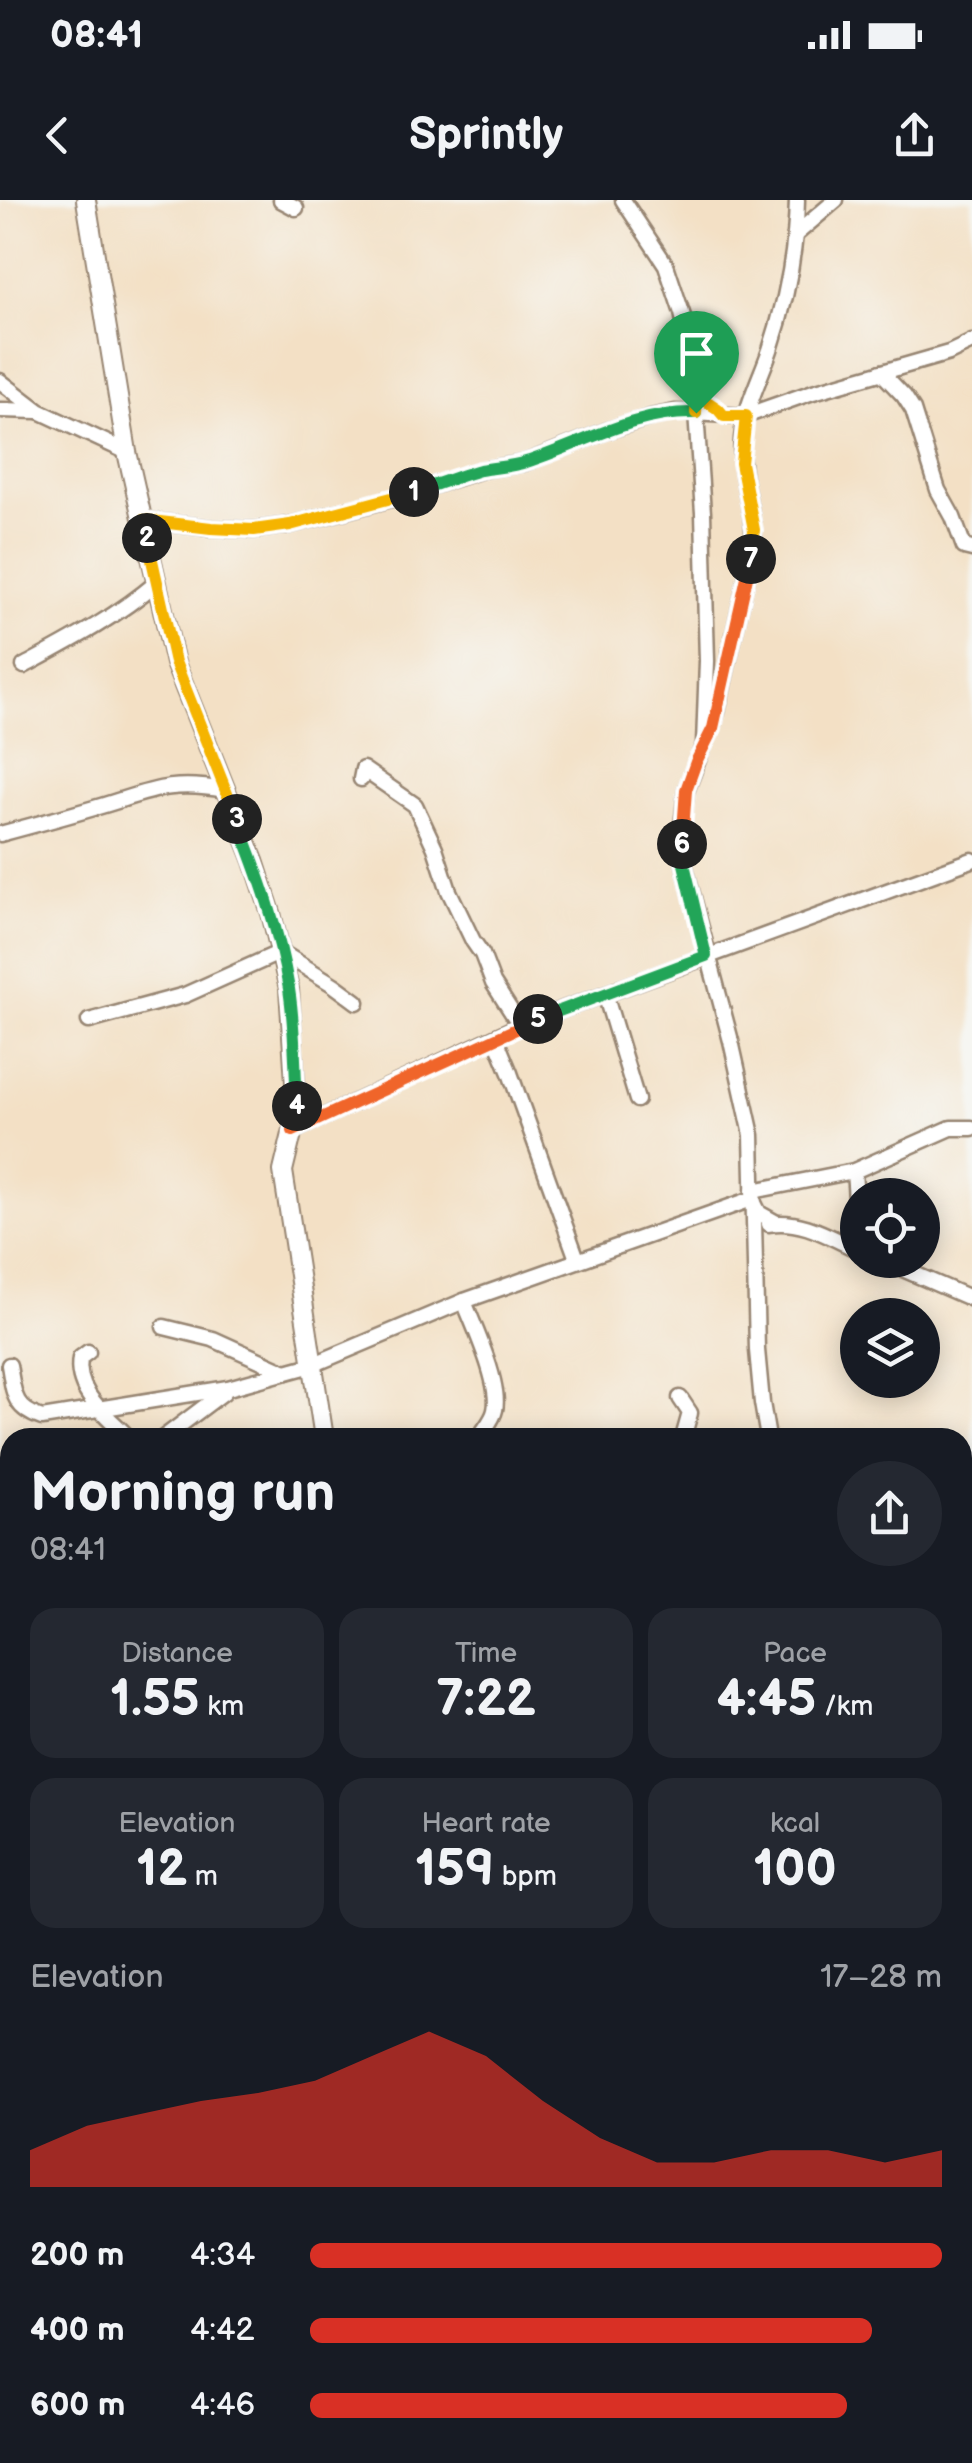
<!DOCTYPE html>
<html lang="en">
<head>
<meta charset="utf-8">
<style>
	:root { --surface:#171b24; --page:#242831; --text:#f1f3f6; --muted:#9ea1a6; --accent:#d93025 }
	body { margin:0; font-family:"Balsamiq Sans",sans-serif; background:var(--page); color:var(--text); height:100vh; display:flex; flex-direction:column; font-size:38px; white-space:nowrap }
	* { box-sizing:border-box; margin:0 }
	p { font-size:32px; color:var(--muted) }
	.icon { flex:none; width:55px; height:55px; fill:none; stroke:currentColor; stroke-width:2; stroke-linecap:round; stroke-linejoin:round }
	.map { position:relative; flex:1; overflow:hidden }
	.sheet { position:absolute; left:0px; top:1228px; width:972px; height:1038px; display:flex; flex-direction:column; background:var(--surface); border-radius:30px 30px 0 0; box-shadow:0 5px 25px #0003 }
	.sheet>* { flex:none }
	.fabs { position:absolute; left:840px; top:978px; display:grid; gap:20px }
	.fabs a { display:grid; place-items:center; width:100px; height:100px; border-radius:50%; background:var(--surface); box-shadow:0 5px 25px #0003; font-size:50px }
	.pin { position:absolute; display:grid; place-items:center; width:85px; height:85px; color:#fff; margin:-102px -42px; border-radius:50% 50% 50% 0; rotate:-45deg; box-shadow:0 0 10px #0007 }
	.pin .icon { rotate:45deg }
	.km { position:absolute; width:50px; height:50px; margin:-25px; border-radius:50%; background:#222; color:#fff; font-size:28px; line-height:50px; text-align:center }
	.round { display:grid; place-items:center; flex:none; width:105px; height:105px; border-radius:52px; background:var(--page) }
	.summary { display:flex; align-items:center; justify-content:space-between; height:170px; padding:0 30px }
	h1 { font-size:55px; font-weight:800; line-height:75px }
	.metrics { display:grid; grid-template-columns:repeat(3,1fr); gap:15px; height:170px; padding:10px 30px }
	.metrics div { display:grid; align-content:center; border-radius:25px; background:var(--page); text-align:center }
	.metrics b { font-size:50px; font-weight:800 }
	.metrics small { font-size:28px; font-weight:400 }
	.metrics p { font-size:28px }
	.chart { height:280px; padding:20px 30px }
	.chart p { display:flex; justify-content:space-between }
	.chart svg { width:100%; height:180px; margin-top:10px; fill:var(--accent); opacity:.7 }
	ul { padding:0 30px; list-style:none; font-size:32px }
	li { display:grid; grid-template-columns:160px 120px 1fr; align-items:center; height:75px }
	li i { height:25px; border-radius:12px; background:var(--accent) }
	.status { display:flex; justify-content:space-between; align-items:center; height:70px; padding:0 50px; background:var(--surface); direction:ltr }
	.status svg { height:28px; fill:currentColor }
	header { display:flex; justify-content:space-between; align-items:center; height:130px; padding:0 30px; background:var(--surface); font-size:45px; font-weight:800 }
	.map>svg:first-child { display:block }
</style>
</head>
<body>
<div class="status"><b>08:41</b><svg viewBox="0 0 49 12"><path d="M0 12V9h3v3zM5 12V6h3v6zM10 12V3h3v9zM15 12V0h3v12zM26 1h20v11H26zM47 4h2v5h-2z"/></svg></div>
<header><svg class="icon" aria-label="back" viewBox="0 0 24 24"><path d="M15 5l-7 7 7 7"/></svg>Sprintly<svg class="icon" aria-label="share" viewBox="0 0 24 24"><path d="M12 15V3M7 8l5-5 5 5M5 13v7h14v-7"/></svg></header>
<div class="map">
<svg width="972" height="2263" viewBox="0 0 972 2263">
	<rect width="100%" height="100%" fill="#f6f6f2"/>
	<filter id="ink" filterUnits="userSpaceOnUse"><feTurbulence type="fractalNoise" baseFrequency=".01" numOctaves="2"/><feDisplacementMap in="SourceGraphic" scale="20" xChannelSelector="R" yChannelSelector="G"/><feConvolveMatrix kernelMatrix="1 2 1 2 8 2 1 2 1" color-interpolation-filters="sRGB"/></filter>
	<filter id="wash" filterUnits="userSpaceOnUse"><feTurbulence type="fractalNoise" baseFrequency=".0048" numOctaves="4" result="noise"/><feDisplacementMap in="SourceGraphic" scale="40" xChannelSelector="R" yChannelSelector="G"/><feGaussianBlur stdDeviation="2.25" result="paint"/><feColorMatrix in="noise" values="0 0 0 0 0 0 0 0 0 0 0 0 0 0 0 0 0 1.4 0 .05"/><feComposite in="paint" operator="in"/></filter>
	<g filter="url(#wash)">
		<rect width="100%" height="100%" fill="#f3e0c5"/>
	</g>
	<g filter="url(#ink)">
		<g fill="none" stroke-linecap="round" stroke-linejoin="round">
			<g stroke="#978572" stroke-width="19">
				<g id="minor">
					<polyline points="281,0 296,8"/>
					<polyline points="623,0 666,65 682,113 698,185 696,213 703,313 707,461 704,544 686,591 681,636 684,664 731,841 752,935 757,1150 762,1203 768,1238"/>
					<polyline points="795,35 836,0"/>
					<polyline points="881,172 904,196 913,210 938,290 953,317 964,347 972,349"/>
					<polyline points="0,181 39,211 127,252"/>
					<polyline points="0,210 38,211"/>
					<polyline points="143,320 211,328 254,330 290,325 395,298 482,270 524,263 606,231 651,217 675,212 745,216 813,192 949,153 972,142"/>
					<path d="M24,466c46,-25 92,-49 132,-83"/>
					<path d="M709,535l8,-23 37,-168c0,-36 -16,-70 -12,-106 3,-31 18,-59 28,-88 16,-48 26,-99 27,-150"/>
					<polyline points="361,579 363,569 415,605 435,648 449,691 473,741 482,754 493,783 520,825"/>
					<path d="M0,634c34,-9 67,-18 101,-28 50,-15 69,-26 124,-16"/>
					<polyline points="605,794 637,900"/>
					<polyline points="89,821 185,795 281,752 334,785 357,802"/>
					<polyline points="495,837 510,873 577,1059"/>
					<polyline points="293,931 520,825 972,660"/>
					<polyline points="854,971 858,1029"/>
					<polyline points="753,991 854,971 951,928 972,928"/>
					<path d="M769,1024c31,-6 61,13 89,26"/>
					<polyline points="882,1060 972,1099"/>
					<path d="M464,1101c10,26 37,83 31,109 -2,10 -11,19 -16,28"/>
					<polyline points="164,1127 213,1139 286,1172"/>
					<path d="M88,1152l-8,6c-6,35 27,57 49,80"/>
					<path d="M9,1165c5,27 3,43 33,53l186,-30 84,-23 152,-64 288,-102 7,14 16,9"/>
					<polyline points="680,1198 690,1213 683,1238"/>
					<polyline points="163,1238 224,1192"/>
					<polyline points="962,1318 972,1347"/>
					<polyline points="0,1372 10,1363"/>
					<polyline points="962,1402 972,1402"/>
					<polyline points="0,1632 10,1638"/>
					<polyline points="0,1661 10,1682"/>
					<polyline points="0,1731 10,1728"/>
					<polyline points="962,1807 972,1827"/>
					<polyline points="962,1982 972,1970"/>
					<polyline points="962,2121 972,2128"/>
					<polyline points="0,2201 10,2213"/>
					<polyline points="53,2255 58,2263"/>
					<polyline points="384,2255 388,2263"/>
					<polyline points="487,2255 489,2263"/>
					<polyline points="823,2255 826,2263"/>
					<polyline points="124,2263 130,2255"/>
				</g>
			</g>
			<g stroke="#978572" stroke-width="22">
				<g id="major">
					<polyline points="86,0 127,252 175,463 254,661 271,713 289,789 297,913 283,971 324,1238"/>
					<polyline points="638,2255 639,2263"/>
				</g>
			</g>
			<use href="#minor" stroke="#fff" stroke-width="14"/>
			<use href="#major" stroke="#fff" stroke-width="18"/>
		</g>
	</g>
	<g fill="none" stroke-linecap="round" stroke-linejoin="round" filter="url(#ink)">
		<g stroke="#fff" stroke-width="20">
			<path id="split-1" d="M414,292c22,-7 44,-16 66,-22 15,-3 31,-3 46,-8 57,-18 109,-51 170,-49"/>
		</g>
		<g stroke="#fff" stroke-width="20">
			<polyline id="split-2" points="147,338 143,320 211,328 254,330 290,325 414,292"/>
		</g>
		<g stroke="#fff" stroke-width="20">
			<polyline id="split-3" points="147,338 175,462 237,619"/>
		</g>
		<g stroke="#fff" stroke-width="20">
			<path id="split-4" d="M237,619c22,55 42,111 52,170 6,38 6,78 8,117"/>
		</g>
		<g stroke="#fff" stroke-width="20">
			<polyline id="split-5" points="297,906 293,931 538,819"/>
		</g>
		<g stroke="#fff" stroke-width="20">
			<polyline id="split-6" points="538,819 706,756 684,664 682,644"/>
		</g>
		<g stroke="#fff" stroke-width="20">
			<polyline id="split-7" points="682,644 686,590 696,562 713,528 751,359"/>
		</g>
		<g stroke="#fff" stroke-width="20">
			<polyline id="split-8" points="696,213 697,195 718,209 724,216 746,216 741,263 754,330 751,359"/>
		</g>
		<use href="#split-1" stroke="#22a559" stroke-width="12"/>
		<use href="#split-2" stroke="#f5b400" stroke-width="12"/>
		<use href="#split-3" stroke="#f5b400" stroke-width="12"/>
		<use href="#split-4" stroke="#22a559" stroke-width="12"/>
		<use href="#split-5" stroke="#f0652b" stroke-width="12"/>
		<use href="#split-6" stroke="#22a559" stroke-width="12"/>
		<use href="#split-7" stroke="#f0652b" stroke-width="12"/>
		<use href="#split-8" stroke="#f5b400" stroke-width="12"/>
	</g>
</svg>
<div class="fabs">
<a><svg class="icon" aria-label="locate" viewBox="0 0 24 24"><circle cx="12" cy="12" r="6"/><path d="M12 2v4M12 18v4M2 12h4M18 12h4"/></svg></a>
<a><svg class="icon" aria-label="layers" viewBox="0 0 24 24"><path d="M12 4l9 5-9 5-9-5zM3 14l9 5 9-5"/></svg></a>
</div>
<div class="pin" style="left:696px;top:213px;background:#1e9e55"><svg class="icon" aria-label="arrive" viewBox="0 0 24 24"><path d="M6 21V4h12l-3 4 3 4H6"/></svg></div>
<b class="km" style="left:414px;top:292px">1</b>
<b class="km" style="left:147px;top:338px">2</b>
<b class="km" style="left:237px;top:619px">3</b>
<b class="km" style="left:297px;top:906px">4</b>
<b class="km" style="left:538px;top:819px">5</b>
<b class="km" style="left:682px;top:644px">6</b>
<b class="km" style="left:751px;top:359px">7</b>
<section class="sheet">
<div class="summary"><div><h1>Morning run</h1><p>08:41</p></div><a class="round"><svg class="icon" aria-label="share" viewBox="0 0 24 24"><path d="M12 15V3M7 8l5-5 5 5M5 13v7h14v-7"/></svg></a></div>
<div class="metrics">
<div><p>Distance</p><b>1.55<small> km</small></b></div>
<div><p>Time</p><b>7:22</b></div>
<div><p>Pace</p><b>4:45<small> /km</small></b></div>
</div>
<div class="metrics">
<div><p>Elevation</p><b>12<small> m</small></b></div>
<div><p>Heart rate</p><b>159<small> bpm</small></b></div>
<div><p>kcal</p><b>100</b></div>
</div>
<div class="chart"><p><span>Elevation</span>17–28 m</p>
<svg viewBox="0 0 160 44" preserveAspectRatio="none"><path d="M0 44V35L10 29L20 26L30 23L40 21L50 18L60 12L70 6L80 12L90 23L100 32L110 38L120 38L130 35L140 35L150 38L160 35V44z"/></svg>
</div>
<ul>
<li><b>200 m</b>4:34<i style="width:100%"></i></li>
<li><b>400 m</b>4:42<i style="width:89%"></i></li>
<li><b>600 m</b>4:46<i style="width:85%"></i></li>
</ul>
</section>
</div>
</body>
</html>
